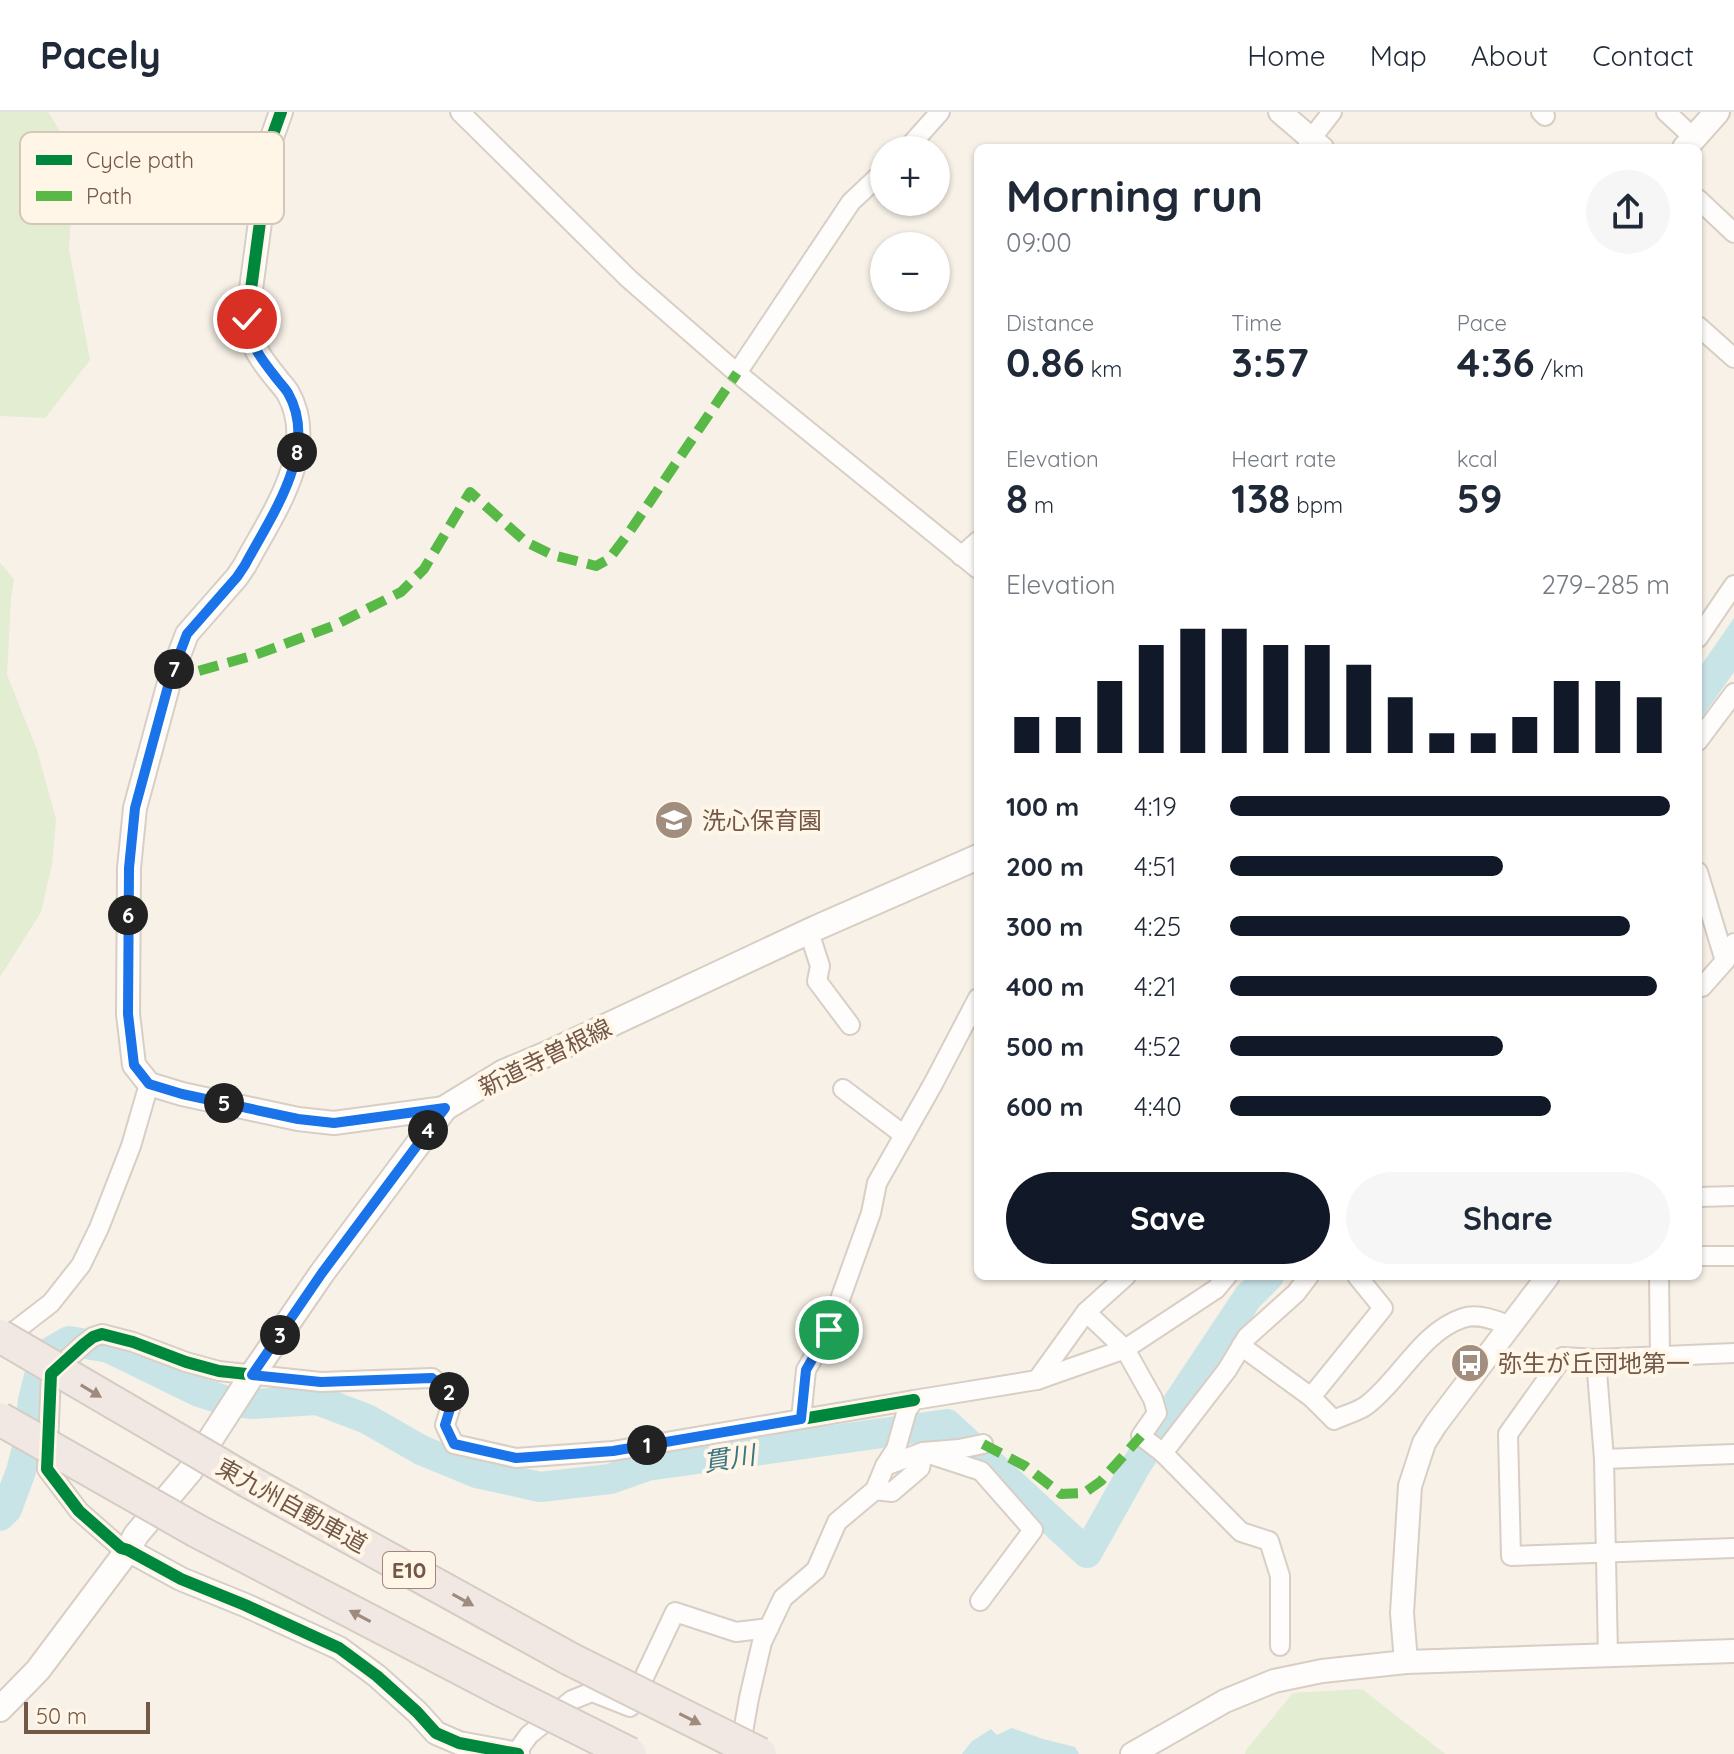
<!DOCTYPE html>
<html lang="en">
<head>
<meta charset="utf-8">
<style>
	:root { --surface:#fff; --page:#f6f6f7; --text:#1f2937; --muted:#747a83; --line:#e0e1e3; --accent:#111827 }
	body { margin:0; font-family:Quicksand,"Noto Sans JP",sans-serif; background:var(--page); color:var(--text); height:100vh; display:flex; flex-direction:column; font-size:30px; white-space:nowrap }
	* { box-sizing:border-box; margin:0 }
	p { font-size:26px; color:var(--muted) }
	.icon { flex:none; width:44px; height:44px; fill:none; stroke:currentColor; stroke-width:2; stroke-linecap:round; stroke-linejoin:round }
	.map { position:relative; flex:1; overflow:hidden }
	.panel { position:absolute; left:974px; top:32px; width:728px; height:1136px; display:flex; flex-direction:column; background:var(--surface); border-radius:12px; box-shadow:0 2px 6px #0004 }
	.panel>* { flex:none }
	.controls { position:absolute; left:870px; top:24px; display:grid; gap:16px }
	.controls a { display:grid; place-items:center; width:80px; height:80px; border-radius:50%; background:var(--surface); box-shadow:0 2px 6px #0004; font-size:40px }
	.scale { position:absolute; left:24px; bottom:20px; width:126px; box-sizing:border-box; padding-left:8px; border:4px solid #745847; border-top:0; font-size:22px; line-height:28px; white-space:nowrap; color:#745847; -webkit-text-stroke:6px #fff6e8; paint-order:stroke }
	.pin { position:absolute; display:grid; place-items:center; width:68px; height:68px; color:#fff; margin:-34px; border:4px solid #fff; border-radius:50%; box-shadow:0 2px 8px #0007 }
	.km { position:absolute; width:40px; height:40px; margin:-20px; border-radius:50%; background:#222; color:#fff; font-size:22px; line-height:40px; text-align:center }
	.round { display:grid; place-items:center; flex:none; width:84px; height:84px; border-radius:42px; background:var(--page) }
	.headline { display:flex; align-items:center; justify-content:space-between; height:136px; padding:0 32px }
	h1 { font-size:44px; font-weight:700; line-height:60px }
	.metrics { display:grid; grid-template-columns:repeat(3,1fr); gap:12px; height:136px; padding:8px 32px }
	.metrics div { display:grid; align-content:center }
	.metrics b { font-size:40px; font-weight:700 }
	.metrics small { font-size:22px; font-weight:400 }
	.metrics p { font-size:22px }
	.chart { height:224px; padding:16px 32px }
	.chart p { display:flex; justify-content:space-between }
	.chart svg { width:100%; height:144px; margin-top:8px; stroke:var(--accent); stroke-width:6 }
	.cta { display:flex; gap:16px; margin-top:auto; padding:16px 32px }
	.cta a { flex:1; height:92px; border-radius:48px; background:var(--accent); color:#fff; font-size:32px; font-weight:700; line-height:92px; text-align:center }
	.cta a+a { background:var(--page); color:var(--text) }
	ul { padding:0 32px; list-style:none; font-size:26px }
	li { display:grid; grid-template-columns:128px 96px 1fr; align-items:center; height:60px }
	li i { height:20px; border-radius:10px; background:var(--accent) }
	header { display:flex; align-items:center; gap:48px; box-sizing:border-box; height:112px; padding:0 40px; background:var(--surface); border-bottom:2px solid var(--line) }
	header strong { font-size:38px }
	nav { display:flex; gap:44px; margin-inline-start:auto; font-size:28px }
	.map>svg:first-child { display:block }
</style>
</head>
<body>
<header>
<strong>Pacely</strong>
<nav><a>Home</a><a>Map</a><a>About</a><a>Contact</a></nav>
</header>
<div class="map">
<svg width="1734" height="1642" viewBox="0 0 1734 1642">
	<rect width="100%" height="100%" fill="#f7f1e7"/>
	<g fill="#e2edd1">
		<polygon points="0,0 48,0 74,41 69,138 90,248 45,306 0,304"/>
		<polygon points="0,451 14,467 11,486 7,563 37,638 56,707 52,752 41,800 0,865"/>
		<polygon points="1362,1577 1445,1642 1245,1642 1246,1638 1293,1581"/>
	</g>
	<g fill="#c9e4e7">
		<polygon points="1734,506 1734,560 1698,611 1698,558"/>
		<polygon points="1012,1616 1043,1627 1075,1635 1079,1642 962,1642 971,1630 991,1617 997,1623"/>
	</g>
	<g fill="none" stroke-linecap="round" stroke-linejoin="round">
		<polyline stroke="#c9e4e7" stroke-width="30" points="0,1404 7,1397 21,1359 28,1332 33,1288 42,1253 50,1240 69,1229 109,1236 199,1280 227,1289 253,1292 317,1288 367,1307 421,1338 477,1361 540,1375 610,1367 647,1354 947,1312 1087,1441 1137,1352 1248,1185 1269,1164"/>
		<g stroke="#d8cec5" stroke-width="22">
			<g id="minor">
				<polyline points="460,0 629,167 737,261 978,457"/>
				<polyline points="1541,0 1545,4"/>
				<polyline points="1666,0 1694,26"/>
				<polyline points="1307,36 1311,27 1332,0"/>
				<polyline points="906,38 940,0"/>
				<polyline points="1698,87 1734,121"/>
				<polyline points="1698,214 1734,246"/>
				<polyline points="737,261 851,90 884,59"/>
				<polyline points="961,444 978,429"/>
				<polyline points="1698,526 1734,473"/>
				<polyline points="1698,629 1734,581"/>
				<polyline points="1698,760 1725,849"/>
				<polyline points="809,820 820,854 817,869 850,913"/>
				<polyline points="1702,875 1725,849 1734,831"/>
				<polyline points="843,977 904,1023"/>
				<polyline points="1698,1085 1734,1084"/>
				<polyline points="1698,1144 1734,1144"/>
				<polyline points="1659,1164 1660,1244"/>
				<polyline points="1086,1200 1125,1237 1153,1287 1157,1301 1141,1324 1163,1341 1241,1420 1269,1429 1280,1464 1280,1534"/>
				<polyline points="0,1227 16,1218 51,1191 81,1153 99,1116 131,1034 149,972"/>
				<path d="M1241,1234l70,51 23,23c10,-5 24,-8 33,-15 34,-26 54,-73 96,-87 15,-5 33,2 47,8"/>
				<polyline points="1734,1241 1596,1247 1563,1245 1508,1322 1511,1444 1734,1436"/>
				<polyline points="1596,1247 1604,1347 1608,1544"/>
				<polyline points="1037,1268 1125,1237 1216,1177 1227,1164"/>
				<polyline points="1311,1285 1383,1196 1357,1164"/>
				<polyline points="801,1307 806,1258 829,1218 871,1101 877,1071 933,972 978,886"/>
				<polyline points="1163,1341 1227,1258 1247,1225 1296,1181 1309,1164"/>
				<polyline points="1604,1347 1734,1342"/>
				<polyline points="885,1354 923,1340 959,1337 983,1332"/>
				<polyline points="875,1378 892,1380 920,1356 923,1340 981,1359 1033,1418 980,1489"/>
				<polyline points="128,1438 121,1436 79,1399 47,1357 51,1262 84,1232 93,1225 102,1222 133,1230 186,1250 219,1259 321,1270 432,1266 454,1284 445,1313 454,1332 516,1346 613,1339 914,1288"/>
				<polyline points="740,1637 749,1586 762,1530 783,1486 816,1458 837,1410 875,1378 885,1354 896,1337 907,1298 914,1288 1037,1268 1086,1200 1126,1164"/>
				<polyline points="516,1641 529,1623 572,1588 592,1580 630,1595 675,1500 736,1520 769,1516"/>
			</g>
		</g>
		<g stroke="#d8cec5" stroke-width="26">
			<g id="tertiary">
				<path d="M281,0l-10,28 -24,179c4,27 13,39 30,60 3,4 8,9 11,14 32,57 -17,123 -43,172l-8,12 -50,57 -17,45 -35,129 -6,60 -1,146 6,51 15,19 33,10 116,25 36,4 111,-15"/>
				<polyline points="1280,0 1322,36"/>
				<polyline points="128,1438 181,1467 245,1493 339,1536 377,1564 417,1600 436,1621 459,1631 518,1642"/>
				<polyline points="1406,1550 1402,1501 1410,1374 1424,1331 1436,1312 1548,1164"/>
				<polyline points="1132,1642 1225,1589 1274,1569 1322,1559 1406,1550 1734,1539"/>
			</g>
		</g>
		<g stroke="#d7cdc3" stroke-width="28">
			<g id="secondary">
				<polyline points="1685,36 1717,0"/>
				<polyline points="0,1597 38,1558 128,1438 136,1423 190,1359 252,1263 322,1161 445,996 504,960 547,942 816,816 978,745"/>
			</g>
		</g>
		<g stroke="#d5ccc4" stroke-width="36">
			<g id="motorway">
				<polyline points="248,1369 570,1547"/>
				<polyline points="197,1419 504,1579"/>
			</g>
		</g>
		<use href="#minor" stroke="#fefdfb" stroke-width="18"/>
		<use href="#tertiary" stroke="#fefdfb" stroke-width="22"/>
		<use href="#secondary" stroke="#fefdfb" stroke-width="24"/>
		<use href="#motorway" stroke="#f1e8e3" stroke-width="32"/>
		<g stroke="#d5ccc4" stroke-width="36" stroke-linecap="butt">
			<g id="motorway-bridge">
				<polyline points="0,1224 248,1369"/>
				<polyline points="0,1307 197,1419"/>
				<polyline points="570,1547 760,1642"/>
				<polyline points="504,1579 630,1642"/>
			</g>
		</g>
		<use href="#motorway-bridge" stroke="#f1e8e3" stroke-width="32"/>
		<g stroke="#58b947" stroke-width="10" stroke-dasharray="20 10" stroke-linecap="butt">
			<polyline points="170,567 255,543 333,514 401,480 424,457 470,380 526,430 553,443 596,454 609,447 628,422 737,261"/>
			<polyline points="983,1332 1025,1354 1061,1382 1084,1381 1101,1369 1141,1324"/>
		</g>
		<g stroke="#fff6e8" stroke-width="17">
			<g id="cycleway">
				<path d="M281,0l-10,28 -24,179c4,27 13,39 30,60 3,4 8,9 11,14 32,57 -17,123 -43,172l-8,12 -50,57 -17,45 -35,129 -6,60 -1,146 6,51 15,19 33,10 116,25 36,4 111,-15"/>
				<polyline points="518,1642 459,1631 436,1621 417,1600 377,1564 339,1536 245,1493 181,1467 128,1438 121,1436 79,1399 47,1357 51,1262 84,1232 93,1225 102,1222 133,1230 186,1250 219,1259 321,1270 432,1266 454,1284 445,1313 454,1332 516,1346 613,1339 914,1288"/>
			</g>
		</g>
		<use href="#cycleway" stroke="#00873e" stroke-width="12"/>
	</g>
	<defs><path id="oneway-solid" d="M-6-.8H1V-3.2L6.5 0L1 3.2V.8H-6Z" transform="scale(2)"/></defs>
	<g fill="#a08a7e">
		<use href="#oneway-solid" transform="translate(91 1279) rotate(31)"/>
		<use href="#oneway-solid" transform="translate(463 1488) rotate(29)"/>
		<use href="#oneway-solid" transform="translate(360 1504) rotate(-152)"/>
		<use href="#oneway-solid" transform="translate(690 1607) rotate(27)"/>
	</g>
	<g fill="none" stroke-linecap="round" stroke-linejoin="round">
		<g stroke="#fff" stroke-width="16">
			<path id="route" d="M247,207c4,27 13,39 30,60 3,4 8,9 11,14 32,56 -17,123 -43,172l-8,12 -50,57 -17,45 -35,129 -6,60 -1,146 6,51 15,19 33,10 116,25 36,4 111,-15 -123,165 -70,102 69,7 111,-4 22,18 -9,29 9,19 62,14 97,-7 188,-32 5,-49 23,-40"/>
		</g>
		<use href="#route" stroke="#1a73e8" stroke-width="10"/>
	</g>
	<defs>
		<g id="school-disc" transform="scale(2)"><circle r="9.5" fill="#a28e7f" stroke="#fff6e8"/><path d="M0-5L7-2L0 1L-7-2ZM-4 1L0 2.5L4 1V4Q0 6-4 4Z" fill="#fff"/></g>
		<g id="bus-disc" transform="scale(2)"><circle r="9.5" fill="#a28e7f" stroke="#fff6e8"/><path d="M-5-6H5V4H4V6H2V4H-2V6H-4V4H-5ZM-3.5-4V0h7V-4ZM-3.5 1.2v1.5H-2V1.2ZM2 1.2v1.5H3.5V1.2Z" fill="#fff"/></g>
	</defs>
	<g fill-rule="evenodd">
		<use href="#school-disc" x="674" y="708"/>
		<use href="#bus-disc" x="1470" y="1251"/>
	</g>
	<g text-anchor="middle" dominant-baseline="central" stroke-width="8" stroke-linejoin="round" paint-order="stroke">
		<rect fill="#fff6e8" stroke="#9e8777" stroke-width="2" x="383" y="1440" width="52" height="36" rx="6"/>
		<g font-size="22" font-weight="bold" fill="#745847">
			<text x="409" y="1458">E10</text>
		</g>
		<g font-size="24" fill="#745847" stroke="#fff6e8" text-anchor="start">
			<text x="702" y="708">洗心保育園</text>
			<text x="1498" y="1251">弥生が丘団地第一</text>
		</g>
		<g font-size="24" fill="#745847" stroke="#fff6e8">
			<text transform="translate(545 945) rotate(-26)">新道寺曽根線</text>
			<text transform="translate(292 1393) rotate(29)">東九州自動車道</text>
		</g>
		<g font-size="26" font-style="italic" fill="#3e7582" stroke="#fff6e8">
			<text transform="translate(729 1346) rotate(-9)">貫川</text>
		</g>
	</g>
	<rect x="20" y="20" width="264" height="92" rx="12" fill="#fff6e8" stroke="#d5c7b8" stroke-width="2"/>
	<rect x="36" y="43" width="36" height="10" fill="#00873e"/>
	<rect x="36" y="79" width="36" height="10" fill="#58b947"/>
	<g font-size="22" fill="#745847">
		<text x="86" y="56">Cycle path</text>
		<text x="86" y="92">Path</text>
	</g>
</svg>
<div class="controls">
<a>+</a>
<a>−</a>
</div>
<div class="scale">50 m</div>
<div class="pin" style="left:829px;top:1218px;background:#1e9e55"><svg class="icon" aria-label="arrive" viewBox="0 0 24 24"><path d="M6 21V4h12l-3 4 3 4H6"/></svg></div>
<div class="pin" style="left:247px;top:207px;background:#d93025"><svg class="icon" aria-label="check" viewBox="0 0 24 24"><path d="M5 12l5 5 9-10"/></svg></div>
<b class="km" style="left:647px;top:1333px">1</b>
<b class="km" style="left:449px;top:1280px">2</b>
<b class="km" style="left:280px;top:1223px">3</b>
<b class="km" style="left:428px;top:1018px">4</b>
<b class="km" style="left:224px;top:991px">5</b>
<b class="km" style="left:128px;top:803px">6</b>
<b class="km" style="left:174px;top:557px">7</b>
<b class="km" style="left:297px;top:340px">8</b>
<section class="panel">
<div class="headline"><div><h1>Morning run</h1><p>09:00</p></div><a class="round"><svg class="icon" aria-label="share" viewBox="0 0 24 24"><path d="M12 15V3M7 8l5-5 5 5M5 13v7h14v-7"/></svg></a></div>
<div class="metrics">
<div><p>Distance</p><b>0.86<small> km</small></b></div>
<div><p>Time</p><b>3:57</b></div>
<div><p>Pace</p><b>4:36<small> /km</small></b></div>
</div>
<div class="metrics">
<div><p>Elevation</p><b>8<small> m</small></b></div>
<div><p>Heart rate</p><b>138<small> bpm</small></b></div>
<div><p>kcal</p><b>59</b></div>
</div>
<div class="chart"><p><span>Elevation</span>279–285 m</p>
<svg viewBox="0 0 160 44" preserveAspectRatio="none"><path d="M5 44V33M15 44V33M25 44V22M35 44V11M45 44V6M55 44V6M65 44V11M75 44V11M85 44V17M95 44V27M105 44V38M115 44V38M125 44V33M135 44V22M145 44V22M155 44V27"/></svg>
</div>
<ul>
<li><b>100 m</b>4:19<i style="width:100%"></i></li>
<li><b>200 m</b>4:51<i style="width:62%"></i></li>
<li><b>300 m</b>4:25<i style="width:91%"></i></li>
<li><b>400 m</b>4:21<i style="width:97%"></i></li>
<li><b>500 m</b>4:52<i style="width:62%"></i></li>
<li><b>600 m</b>4:40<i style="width:73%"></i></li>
</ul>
<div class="cta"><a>Save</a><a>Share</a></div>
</section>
</div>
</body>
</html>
